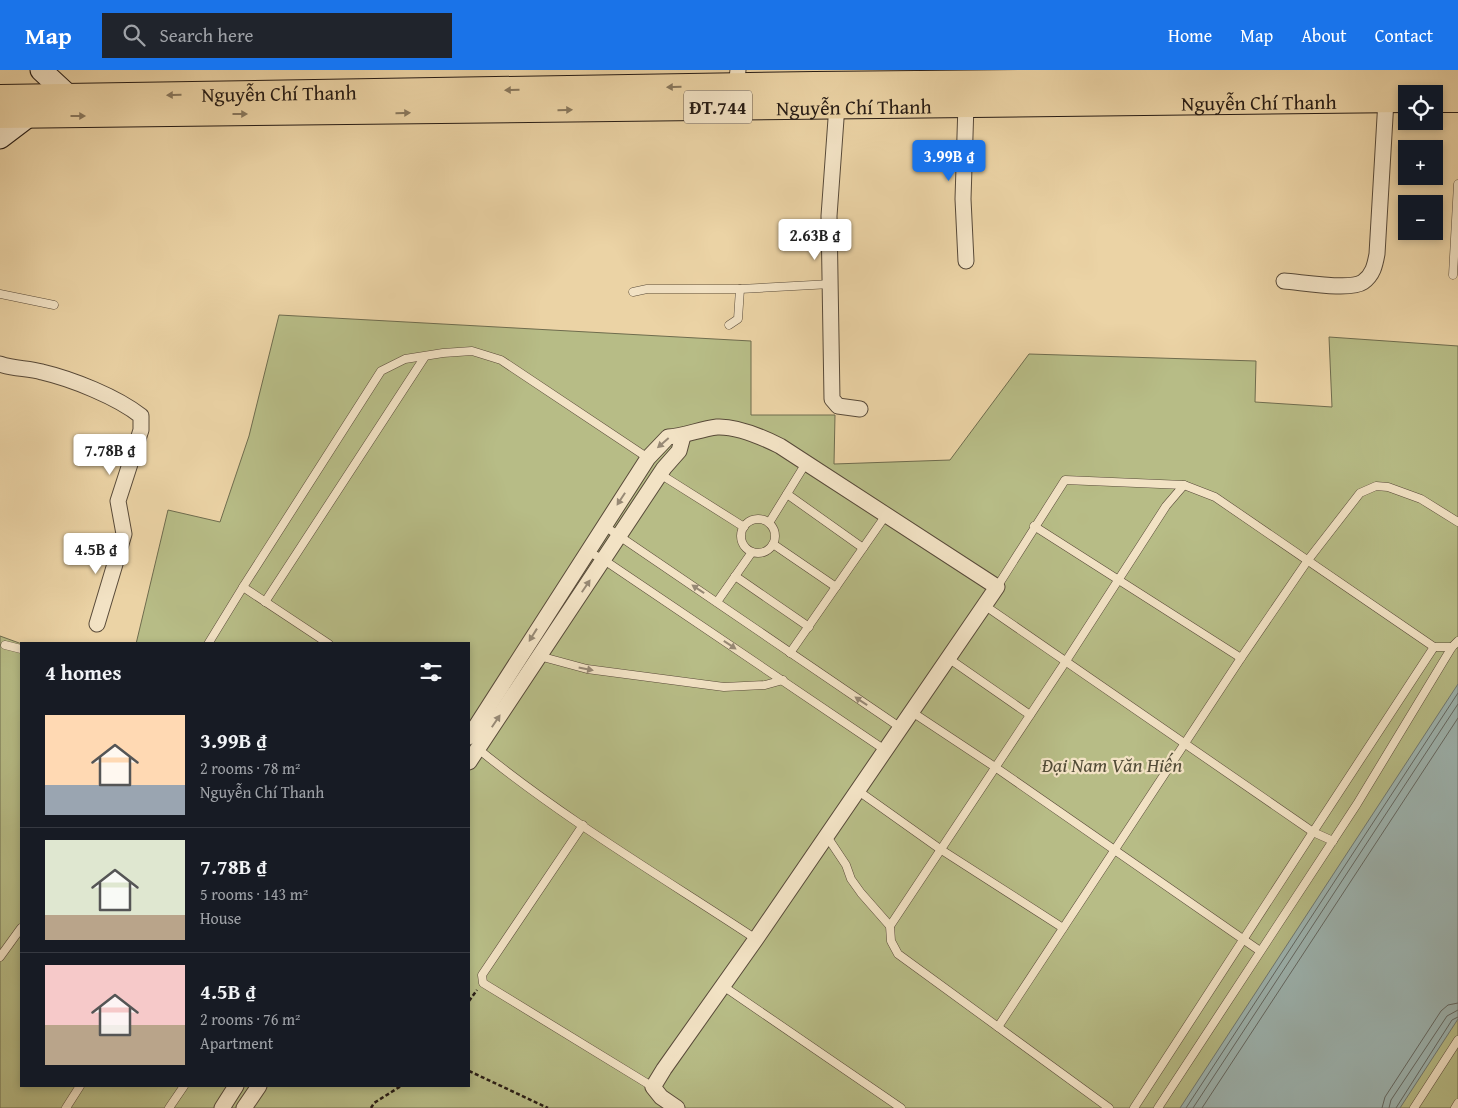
<!DOCTYPE html>
<html lang="en">
<head>
<meta charset="utf-8">
<style>
  :root { --surface:#171b24; --page:#20242c; --text:#f1f3f6; --muted:#9ea1a6; --line:#363941; --accent:#1a73e8 }
  body { margin:0; font-family:"Gentium Book Plus",serif; background:var(--page); color:var(--text); height:100vh; display:flex; flex-direction:column; font-size:19px; white-space:nowrap }
  * { box-sizing:border-box; margin:0 }
  p { font-size:16px; color:var(--muted) }
  .icon { flex:none; width:28px; height:28px; fill:none; stroke:currentColor; stroke-width:2; stroke-linecap:round; stroke-linejoin:round }
  .map { position:relative; flex:1; overflow:hidden }
  .details { position:absolute; left:20px; top:572px; width:450px; height:445px; display:flex; flex-direction:column; background:var(--surface); border-radius:0px; box-shadow:0 2px 8px #0003 }
  .details>* { flex:none }
  .fabs { position:absolute; left:1398px; top:15px; display:grid; gap:10px }
  .fabs a { display:grid; place-items:center; width:45px; height:45px; border-radius:0px; background:var(--surface); box-shadow:0 2px 8px #0003; font-size:25px }
  .price { position:absolute; translate:-50% -42px; padding:0 11px; border-radius:5px; background:#fff; color:#222; font-size:16px; line-height:32px; filter:drop-shadow(0 1px 2px #0008) }
  .price::after { content:''; position:absolute; left:50%; top:30px; width:15px; height:11px; margin-left:-8px; background:inherit; clip-path:polygon(0 0,100% 0,50% 100%) }
  .price.selected { background:var(--accent); color:#fff }
  ul { padding:0; list-style:none }
  li { display:flex; align-items:center; gap:15px; height:125px; padding:0 25px }
  li+li { border-top:1px solid var(--line) }
  li span { display:grid; place-items:center; flex:none; width:140px; height:100px; border-radius:0px; color:#555 }
  li>.icon { margin-inline-start:auto }
  span .icon { width:60px; height:60px; fill:#fffc; stroke-width:1 }
  li b { font-size:21px }
  h2 { display:flex; justify-content:space-between; align-items:center; height:60px; padding:0 25px; font-size:21px }
  header { display:flex; align-items:center; gap:30px; box-sizing:border-box; height:70px; padding:0 25px; background:var(--accent); color:#fff }
  header strong { font-size:24px }
  nav { display:flex; gap:28px; margin-inline-start:auto; font-size:18px }
  .search { width:350px; height:45px; background:var(--page); display:flex; align-items:center; gap:12px; box-sizing:border-box; padding:0 18px; border-radius:0px; color:var(--muted); font-size:19px }
  .map>svg:first-child { display:block }
  .green { fill:#b7bc86; stroke:#6f6c4e }
  .water { fill:#9db5b2; stroke:#6e7873 }
  .lines { fill:none; stroke-linecap:round; stroke-linejoin:round }
  .shore { stroke:#626864; stroke-width:1 }
  .lane-casing { stroke:#584a39; stroke-width:9 }
  .street-casing { stroke:#584a39; stroke-width:17 }
  .secondary-casing { stroke:#271c15; stroke-width:23 }
  .primary-casing { stroke:#271c15; stroke-width:26 }
  .path { stroke:#271c15; stroke-width:2.5; stroke-dasharray:4 2.5; stroke-linecap:butt }
  .lane { stroke:#f2e2c4; stroke-width:8 }
  .street { stroke:#f2e2c4; stroke-width:15 }
  .secondary { stroke:#f2e2c4; stroke-width:21 }
  .primary { stroke:#ebd3a5; stroke-width:24 }
  .oneway { fill:#89785d }
  .oneway2 { fill:#978975 }
  .labels { text-anchor:middle; dominant-baseline:central; stroke-width:4.5; stroke-linejoin:round; paint-order:stroke }
  .shield { fill:#f2e2c4; stroke:#64574a; stroke-width:1 }
  .shield-label { font-size:19px; font-weight:bold; fill:#271c15 }
  .street-label { font-size:20px; fill:#271c15; stroke:#f2e2c4 }
  .park-label { font-size:20px; font-style:italic; fill:#524c37; stroke:#f2e2c4 }
</style>
</head>
<body>
<header>
<strong>Map</strong>
<div class="search"><svg class="icon" aria-label="search" viewBox="0 0 24 24"><circle cx="10" cy="10" r="6"/><path d="M15 15l6 6"/></svg>Search here</div>
<nav><a>Home</a><a>Map</a><a>About</a><a>Contact</a></nav>
</header>
<div class="map">
<svg width="1458" height="1038" viewBox="0 0 1458 1038">
  <rect width="100%" height="100%" fill="#ebd3a5"/>
  <filter id="stains"><feTurbulence type="fractalNoise" baseFrequency=".004" numOctaves="4"/><feColorMatrix values="0 0 0 0 .2 0 0 0 0 .09 0 0 0 0 .02 0 0 0 .5 -.17"/></filter>
  <radialGradient id="worn" r=".72"><stop offset=".6" stop-color="#630" stop-opacity="0"/><stop offset="1" stop-color="#630" stop-opacity=".3"/></radialGradient>
  <path class="green" d="M279 245 751 271V345H835L834 394 950 390 1029 284 1256 291 1255 332 1332 337 1329 267 1458 276V1038H0V566L22 574 21 1016H469V574H136L168 440 220 452 249 366Z"/>
  <path class="water" d="M1458 614V949L1400 1038H1180Z"/>
  <g class="lines">
    <g class="shore">
      <path d="M1186 1038 1458 623"/>
      <path d="M1193 1038 1458 634"/>
      <path d="M1202 1038 1458 648"/>
      <path d="M1382 1038 1385 1027 1441 941 1448 935 1458 933"/>
      <path d="M1389 1038 1391 1030 1447 946 1458 940"/>
      <path d="M1396 1038 1452 950 1458 947"/>
    </g>
    <g class="lane-casing">
      <g id="lane">
        <path d="M1453 205 1458 114"/>
        <path d="M633 222 647 219H740L831 214"/>
        <path d="M0 224 54 235"/>
        <path d="M729 255 738 249 740 219"/>
        <path d="M660 404 744 457"/>
        <path d="M787 424 863 478"/>
        <circle cx="758" cy="466" r="17"/>
        <path d="M769 453 806 393"/>
        <path d="M603 455 901 658"/>
        <path d="M1034 456 1241 588"/>
        <path d="M773 474 836 517"/>
        <path d="M587 481 604 490 885 680"/>
        <path d="M735 506 809 557"/>
        <path d="M997 517 1065 410 1184 415 1215 427 1434 577H1452"/>
        <path d="M265 532 424 288"/>
        <path d="M717 532 752 482"/>
        <path d="M984 535 1313 762 1434 577"/>
        <path d="M208 574 243 517"/>
        <path d="M329 574 243 517 381 301 405 289 443 283 472 281 501 290 648 388"/>
        <path d="M5 575 21 579"/>
        <path d="M790 583 886 445"/>
        <path d="M539 586 587 599 724 617 765 615 783 610"/>
        <path d="M948 588 1030 645"/>
        <path d="M912 642 995 697 1260 881"/>
        <path d="M477 678C564 749 662 807 756 869"/>
        <path d="M857 720 940 779 1063 858"/>
        <path d="M583 755 482 905 483 913 653 1017"/>
        <path d="M826 765 846 795 851 809 861 823 890 856 891 871 898 884 1109 1038"/>
        <path d="M890 856 1066 591 1166 436 1184 415"/>
        <path d="M0 887 21 858"/>
        <path d="M723 916 901 1038"/>
        <path d="M998 957 1241 588 1308 490 1360 423 1376 416 1388 417 1421 429 1458 452"/>
        <path d="M66 1038 80 1016"/>
        <path d="M169 1038 184 1016"/>
        <path d="M1134 1038 1313 762 1333 771"/>
        <path d="M1158 1038 1357 734 1452 577 1458 571"/>
        <path d="M1414 1038 1458 970"/>
        <path d="M1455 1038 1458 1033"/>
      </g>
    </g>
    <g class="street-casing">
      <g id="street">
        <path d="M736 16 738 0"/>
        <path d="M837 35 829 146 832 329 838 336 860 339"/>
        <path d="M966 191 963 129 966 34"/>
        <path d="M1284 211C1301 212 1350 221 1363 212 1373 205 1375 195 1377 184L1386 30"/>
        <path d="M0 294C14 299 28 298 42 302 72 309 117 327 141 346V360L118 431 124 464 97 554"/>
        <path d="M469 667 648 388 668 367C685 366 700 359 717 357 737 356 762 367 780 376L997 517 756 869 664 999 653 1017 661 1027 677 1038"/>
        <path d="M469 692 664 398 679 381 683 366"/>
        <path d="M222 1038 236 1016"/>
        <path d="M244 1038 259 1016"/>
      </g>
    </g>
    <g class="secondary-casing">
      <g id="secondary">
        <path d="M41 0 70 27"/>
        <path d="M0 68 29 46"/>
      </g>
    </g>
    <g class="primary-casing">
      <g id="primary">
        <path id="s1" d="M0 27 815 14 1458 8"/>
        <path d="M1434 30H1458"/>
        <path id="s2" d="M0 46 1406 30"/>
      </g>
    </g>
    <g class="path">
      <path d="M469 931 477 920"/>
      <path d="M469 1001 548 1038"/>
      <path d="M371 1038 374 1033 401 1016"/>
    </g>
    <use href="#lane" class="lane"/>
    <use href="#street" class="street"/>
    <use href="#secondary" class="secondary"/>
    <use href="#primary" class="primary"/>
  </g>
  <defs><path id="oneway-solid" d="M-6-.8H1V-3.2L6.5 0L1 3.2V.8H-6Z" transform="scale(1.25)"/></defs>
  <g class="oneway">
    <use href="#oneway-solid" transform="translate(674 17) rotate(179)"/>
    <use href="#oneway-solid" transform="translate(512 20) rotate(179)"/>
    <use href="#oneway-solid" transform="translate(174 25) rotate(179)"/>
    <use href="#oneway-solid" transform="translate(565 40) rotate(-1)"/>
    <use href="#oneway-solid" transform="translate(403 43) rotate(-1)"/>
    <use href="#oneway-solid" transform="translate(240 44)"/>
    <use href="#oneway-solid" transform="translate(78 46)"/>
  </g>
  <g class="oneway2">
    <use href="#oneway-solid" transform="translate(663 373) rotate(139)"/>
    <use href="#oneway-solid" transform="translate(621 429) rotate(123)"/>
    <use href="#oneway-solid" transform="translate(586 516) rotate(-56)"/>
    <use href="#oneway-solid" transform="translate(698 519) rotate(-146)"/>
    <use href="#oneway-solid" transform="translate(533 565) rotate(122)"/>
    <use href="#oneway-solid" transform="translate(730 575) rotate(34)"/>
    <use href="#oneway-solid" transform="translate(586 599) rotate(11)"/>
    <use href="#oneway-solid" transform="translate(861 631) rotate(-146)"/>
    <use href="#oneway-solid" transform="translate(496 651) rotate(-56)"/>
  </g>
  <g class="labels">
    <rect class="shield" x="684" y="20.5" width="68" height="33" rx="4"/>
    <g class="shield-label">
      <text x="718" y="37">ĐT.744</text>
    </g>
    <g class="street-label">
      <text stroke="none"><textPath href="#s1" startOffset="279">Nguyễn Chí Thanh</textPath></text>
      <text stroke="none"><textPath href="#s2" startOffset="1259">Nguyễn Chí Thanh</textPath></text>
      <text stroke="none"><textPath href="#s2" startOffset="854">Nguyễn Chí Thanh</textPath></text>
    </g>
    <g class="park-label">
      <text x="1112" y="694">Đại Nam Văn Hiến</text>
    </g>
  </g>
  <rect width="100%" height="100%" filter="url(#stains)"/>
  <rect width="100%" height="100%" fill="url(#worn)"/>
</svg>
<div class="fabs">
<a><svg class="icon" aria-label="locate" viewBox="0 0 24 24"><circle cx="12" cy="12" r="6"/><path d="M12 2v4M12 18v4M2 12h4M18 12h4"/></svg></a>
<a>+</a>
<a>−</a>
</div>
<b class="price selected" style="left:949px;top:112px">3.99B ₫</b>
<b class="price" style="left:815px;top:191px">2.63B ₫</b>
<b class="price" style="left:110px;top:406px">7.78B ₫</b>
<b class="price" style="left:96px;top:505px">4.5B ₫</b>
<section class="details">
<h2>4 homes<svg class="icon" aria-label="filters" viewBox="0 0 24 24"><path d="M4 7h16M4 17h16"/><circle cx="9" cy="7" r="2"/><circle cx="15" cy="17" r="2"/></svg></h2>
<ul>
<li><span style="background:linear-gradient(#ffd9b3 70%,#9aa5b1 0)"><svg class="icon" aria-label="home" viewBox="0 0 24 24"><path d="M3 11l9-7 9 7M6 9v11h12V9"/></svg></span><div><b>3.99B ₫</b><p>2 rooms · 78 m²</p><p>Nguyễn Chí Thanh</p></div></li>
<li><span style="background:linear-gradient(#dfe7d0 75%,#b9a48a 0)"><svg class="icon" aria-label="home" viewBox="0 0 24 24"><path d="M3 11l9-7 9 7M6 9v11h12V9"/></svg></span><div><b>7.78B ₫</b><p>5 rooms · 143 m²</p><p>House</p></div></li>
<li><span style="background:linear-gradient(#f6c9c9 60%,#b9a48a 0)"><svg class="icon" aria-label="home" viewBox="0 0 24 24"><path d="M3 11l9-7 9 7M6 9v11h12V9"/></svg></span><div><b>4.5B ₫</b><p>2 rooms · 76 m²</p><p>Apartment</p></div></li>
</ul>
</section>
</div>
</body>
</html>
